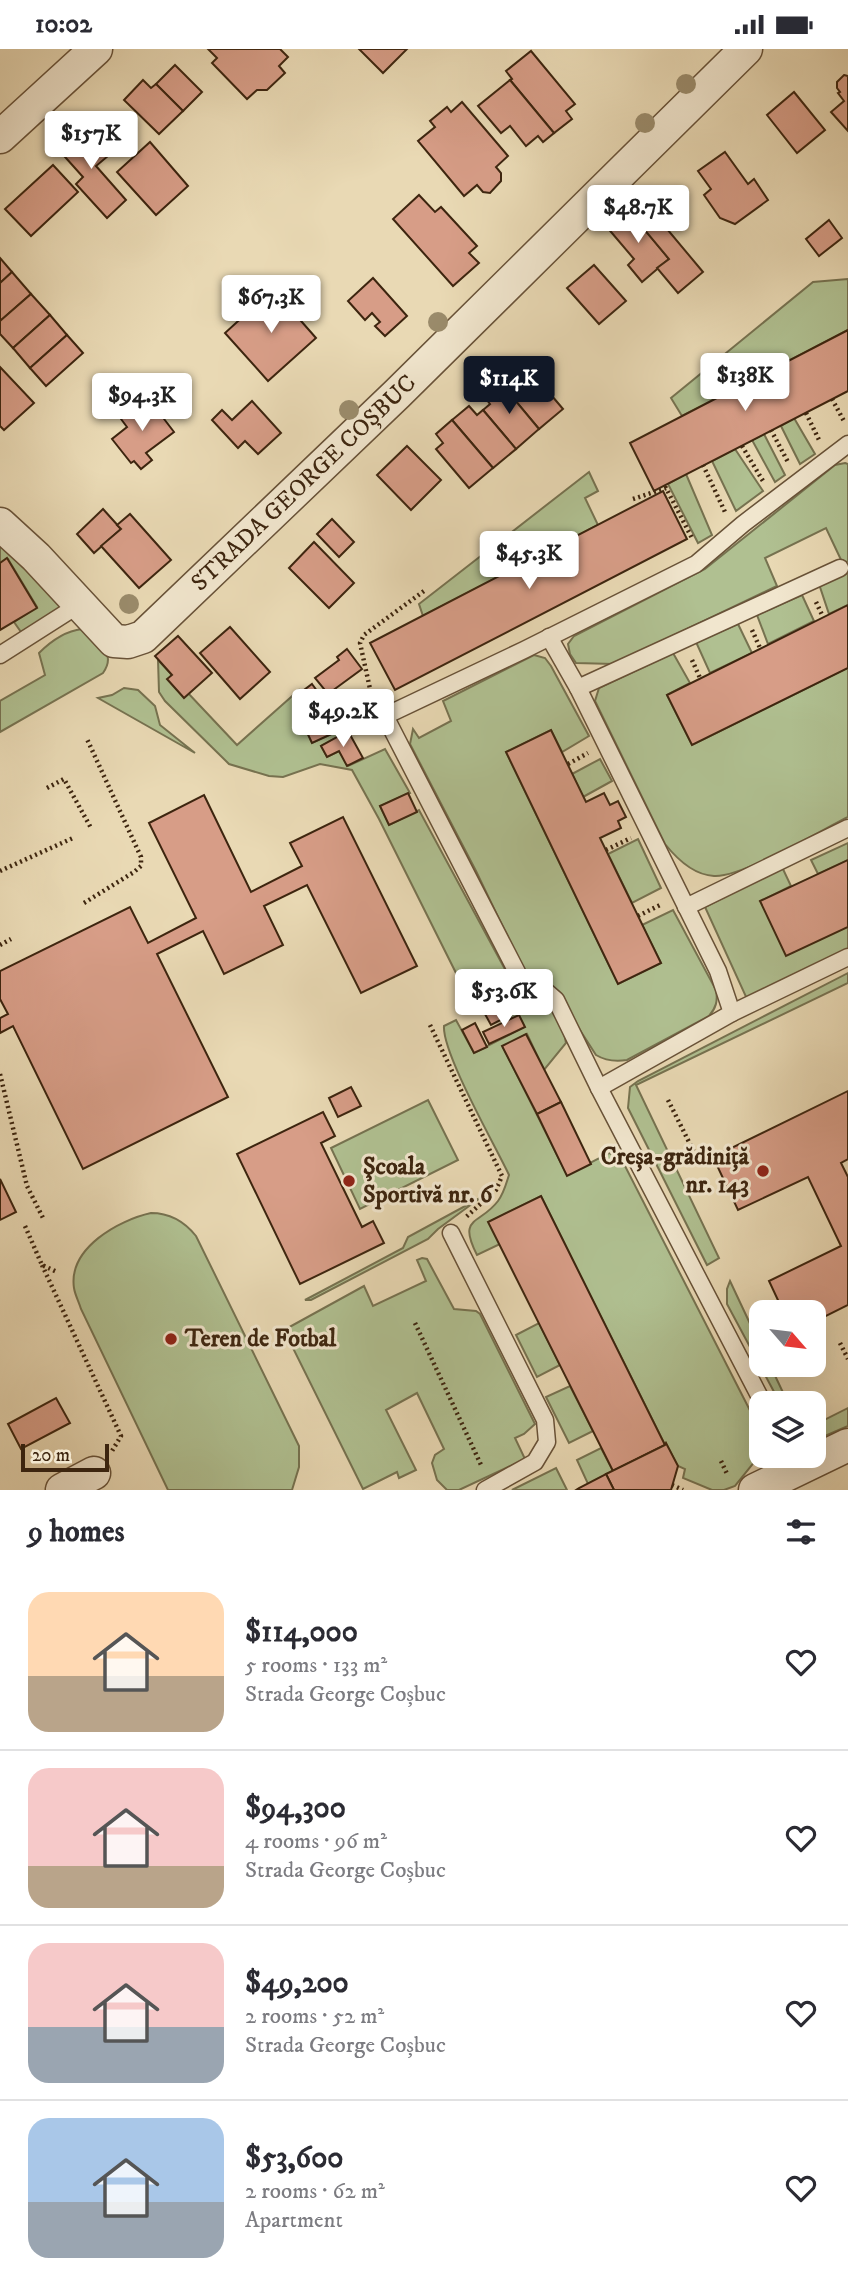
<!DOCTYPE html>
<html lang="en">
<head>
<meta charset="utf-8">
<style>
  :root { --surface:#fff; --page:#f7f7f7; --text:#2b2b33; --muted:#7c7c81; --line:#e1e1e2; --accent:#111827 }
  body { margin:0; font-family:"IM FELL DW Pica",serif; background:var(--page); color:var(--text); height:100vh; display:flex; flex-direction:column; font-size:26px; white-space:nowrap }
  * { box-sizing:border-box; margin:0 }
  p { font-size:23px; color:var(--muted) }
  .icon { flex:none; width:38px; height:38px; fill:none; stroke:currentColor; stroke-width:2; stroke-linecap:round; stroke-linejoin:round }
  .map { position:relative; height:1441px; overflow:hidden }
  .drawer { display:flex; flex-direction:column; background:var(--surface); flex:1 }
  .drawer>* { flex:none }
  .needle { width:46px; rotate:118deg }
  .fabs { position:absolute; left:749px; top:1251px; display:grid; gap:14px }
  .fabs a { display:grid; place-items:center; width:77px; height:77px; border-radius:14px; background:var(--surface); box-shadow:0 7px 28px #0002; font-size:35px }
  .scale { position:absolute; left:21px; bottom:18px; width:88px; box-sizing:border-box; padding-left:7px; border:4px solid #3d250f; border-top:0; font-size:19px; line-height:24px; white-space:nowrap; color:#3d250f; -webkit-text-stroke:5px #f1e6ce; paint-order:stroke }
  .price { position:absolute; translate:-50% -60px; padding:0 16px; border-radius:7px; background:#fff; color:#222; font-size:23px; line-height:46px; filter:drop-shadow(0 2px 4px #0008) }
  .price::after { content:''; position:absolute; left:50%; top:42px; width:21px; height:16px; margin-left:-10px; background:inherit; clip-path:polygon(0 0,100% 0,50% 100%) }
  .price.active { background:var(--accent); color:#fff }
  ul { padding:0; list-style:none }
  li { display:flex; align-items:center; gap:21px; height:175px; padding:0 28px }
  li+li { border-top:2px solid var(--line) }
  li span { display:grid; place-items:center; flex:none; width:196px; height:140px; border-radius:21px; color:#555 }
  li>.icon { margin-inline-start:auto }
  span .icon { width:84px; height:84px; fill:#fffc; stroke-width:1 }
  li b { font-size:30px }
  h2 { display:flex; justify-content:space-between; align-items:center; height:84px; padding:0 28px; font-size:30px }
  .status { display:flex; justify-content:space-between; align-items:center; height:49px; padding:0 35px; background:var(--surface); direction:ltr }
  .status svg { height:19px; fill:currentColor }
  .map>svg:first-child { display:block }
  .green { fill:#b0c091; stroke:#767250; stroke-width:2 }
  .building { fill:#d79d87; stroke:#3d250f; stroke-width:2 }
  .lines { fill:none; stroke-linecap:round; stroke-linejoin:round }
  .lane-casing { stroke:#685238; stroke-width:19 }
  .street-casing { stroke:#685238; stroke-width:35 }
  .path { stroke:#3d250f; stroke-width:4.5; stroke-dasharray:2 3.5; stroke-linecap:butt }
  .lane { stroke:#f1e6ce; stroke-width:16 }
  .street { stroke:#f1e6ce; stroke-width:32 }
  .tree { fill:#9a8b6b }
  .poi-dot { fill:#8f2418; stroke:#f1e6ce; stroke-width:2.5 }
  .labels { text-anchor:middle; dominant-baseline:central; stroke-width:6; stroke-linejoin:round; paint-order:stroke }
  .street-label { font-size:24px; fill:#3d250f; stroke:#f1e6ce }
  .poi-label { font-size:24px; font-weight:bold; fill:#3d250f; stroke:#f1e6ce; text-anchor:start }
</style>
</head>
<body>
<div class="status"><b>10:02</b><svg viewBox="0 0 49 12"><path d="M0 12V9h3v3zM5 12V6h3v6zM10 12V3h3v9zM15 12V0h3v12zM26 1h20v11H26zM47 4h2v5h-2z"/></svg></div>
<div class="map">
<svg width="848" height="1441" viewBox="0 0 848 1441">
  <rect width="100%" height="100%" fill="#e9d9b4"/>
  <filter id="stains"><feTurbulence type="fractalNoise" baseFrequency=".00286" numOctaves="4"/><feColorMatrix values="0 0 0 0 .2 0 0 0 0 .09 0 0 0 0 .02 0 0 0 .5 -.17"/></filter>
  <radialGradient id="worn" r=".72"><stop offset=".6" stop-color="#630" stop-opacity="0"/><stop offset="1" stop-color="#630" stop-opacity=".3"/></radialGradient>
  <g class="green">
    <path d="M848 230V281L682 367 671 349 813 233Z"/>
    <path d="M794 369 815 405 800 415 781 377Z"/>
    <path d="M764 385 785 426 775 433 752 391Z"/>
    <path d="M735 400 763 442 736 462 712 412Z"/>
    <path d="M845 414 848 415V512L843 515 826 479 765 509 777 537 614 615 576 614 570 605 568 595 574 587 705 520 835 416Z"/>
    <path d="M589 423 598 442 585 449 598 476 423 567 419 555Z"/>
    <path d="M686 425 712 486 698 494 668 435Z"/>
    <path d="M0 483 61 557V560L21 583 14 573 37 558 8 510 0 514Z"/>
    <path d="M848 522V556L829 565 819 535Z"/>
    <path d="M802 546 814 572 768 595 757 566Z"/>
    <path d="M738 575 752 604 710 624 696 593Z"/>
    <path d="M82 580C96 592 118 603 103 624L0 683V652L45 626 39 604C51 592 65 582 82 580Z"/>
    <path d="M673 604 690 634 667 646 692 696 848 619V768C820 782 741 829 714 827 694 826 677 810 665 795L595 652 599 639Z"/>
    <path d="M534 606 545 609 551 617 589 687 562 703 551 681 506 703 618 935 661 914 642 876 673 861 716 941C718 952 716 959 709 967L627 1011C615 1013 606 1012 596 1006L547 930 523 920 476 822 410 695 413 680 419 689 451 672 443 652Z"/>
    <path d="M158 611 172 626 168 630 188 644 237 696 299 641 316 666 328 657 333 665 305 679 312 694 338 682 339 687 321 697 327 708 339 702 348 717 385 700 410 744 380 757 389 776 419 761 507 924 506 928C493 939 477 946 462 936L379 770 352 721 320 715 283 728 269 727 229 715 165 652 159 643Z"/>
    <path d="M124 639 138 641 155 657 160 676 195 704 98 649 112 646Z"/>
    <path d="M600 710 612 732 583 748 572 725Z"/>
    <path d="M638 790 661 839 632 854 608 805Z"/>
    <path d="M848 794V811L818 825 811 811Z"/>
    <path d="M782 818 791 837 761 852 848 878V901L747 950 705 858Z"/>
    <path d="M848 924V934L636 1036 719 1209 707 1216 628 1059 630 1038 638 1032Z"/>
    <path d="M521 940C526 942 533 943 537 946 550 954 564 978 566 994L544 1021 527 985 503 998 567 1126 609 1104 617 1107 624 1115 760 1381V1406L735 1437 724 1441H712L683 1429 685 1420 678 1417 666 1395 665 1396 541 1147 489 1173 500 1195 477 1206C457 1167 480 1176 498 1152 504 1144 506 1135 509 1126 495 1096 442 1004 444 977L456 971 474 1004 524 978 512 969 499 948Z"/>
    <path d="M428 1051 458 1111 360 1160 331 1099Z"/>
    <path d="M480 1149 438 1180 428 1190 311 1251H305L403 1199 408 1188Z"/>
    <path d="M151 1164C170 1164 184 1172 196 1187L299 1397V1418L292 1441H168L81 1260C79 1253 75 1246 74 1239 68 1199 119 1171 151 1164Z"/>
    <path d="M422 1209 427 1210 454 1260 476 1262 480 1265 535 1375 524 1385 515 1389 525 1410 459 1441H447L437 1431 432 1414 435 1406 444 1400 417 1344 386 1361 416 1421 399 1429 397 1423 363 1440 284 1281 364 1237 373 1257 426 1232 417 1211Z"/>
    <path d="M730 1232 761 1298V1316H770L788 1354H780L727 1255V1240Z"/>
    <path d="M539 1274 560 1316 537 1328 516 1286Z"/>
    <path d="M570 1337 593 1382 569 1394 546 1348Z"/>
    <path d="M848 1359V1377L818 1390 814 1389V1376Z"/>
    <path d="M601 1399 613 1422 588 1435 577 1411Z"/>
    <path d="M556 1419 567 1441H512Z"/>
  </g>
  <g class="building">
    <path d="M208 0H280L288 8 279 17 285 24 267 41H257L247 50 212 14 217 9Z"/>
    <path d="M359 0H407L383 24Z"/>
    <path d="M531 2 575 55 566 62 572 70 554 84 510 31 512 30 506 22Z"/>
    <path d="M175 16 202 43 183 62 156 35Z"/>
    <path d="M844 26 848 27V82L831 63 844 52 838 44 840 43 837 39V33Z"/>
    <path d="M143 31 151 39 156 35 183 62 159 85 124 51Z"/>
    <path d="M510 31 554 84 543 93 538 87 526 97 510 77 501 84 478 57Z"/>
    <path d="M794 43 825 81 797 104 767 66Z"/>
    <path d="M462 53 508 107 496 118 501 124V132L490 144 483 143 477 136 464 147 418 92 435 78 430 72 447 58 451 63Z"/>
    <path d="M82 77 108 107 96 117 126 151 107 169 76 135 83 128 57 99Z"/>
    <path d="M150 93 188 137 156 166 117 123Z"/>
    <path d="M725 103 748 135 754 130 768 151 735 175 720 169 704 146 711 140 698 122Z"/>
    <path d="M53 116 78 143 31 187 5 160Z"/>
    <path d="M419 146 435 163 441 158 477 197 469 204 479 214 453 237 393 170Z"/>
    <path d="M627 159 669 210 642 233 628 216 634 210 606 177Z"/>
    <path d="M652 162 703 223 678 244 657 219 669 210 638 173Z"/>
    <path d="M829 171 842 189 819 207 806 190Z"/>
    <path d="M0 209 12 223 0 234Z"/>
    <path d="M594 216 626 252 599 275 567 239Z"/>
    <path d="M12 223 31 245 0 272V234Z"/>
    <path d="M373 229 407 267 385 287 375 277 380 273 372 264 365 271 348 252Z"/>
    <path d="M273 240 316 289 268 332 225 284Z"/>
    <path d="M31 245 50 266 13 299 0 285V272Z"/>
    <path d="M50 266 67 286 30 319 13 299Z"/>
    <path d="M848 281V342L654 442 630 394Z"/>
    <path d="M67 286 83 304 46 337 30 319Z"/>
    <path d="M516 317 523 327 530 321 563 360 539 380 499 332Z"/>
    <path d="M0 318 34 354 4 381 0 377Z"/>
    <path d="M499 332 539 380 516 400 483 361 490 355 482 345Z"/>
    <path d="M148 349 174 383 146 404 152 411 141 420 134 412 131 414 112 390 127 378 121 370Z"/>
    <path d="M252 352 281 384 258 405 245 392 238 399 212 371 222 361 232 371Z"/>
    <path d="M469 357 477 366 483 361 516 400 493 419 452 371Z"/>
    <path d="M452 371 493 419 469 439 436 400 443 394 436 385Z"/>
    <path d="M407 397 441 431 411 461 377 426Z"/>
    <path d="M663 442 687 490 395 641 370 594Z"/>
    <path d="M103 460 121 480 94 504 77 485Z"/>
    <path d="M130 465 171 511 139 539 101 497 121 480 117 476Z"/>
    <path d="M332 470 354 493 339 508 317 485Z"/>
    <path d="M314 493 354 534 329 559 289 519Z"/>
    <path d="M7 509 37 559 0 581V514Z"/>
    <path d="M848 556V619L692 696 667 646Z"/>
    <path d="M230 578 270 623 240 650 200 604Z"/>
    <path d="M178 587 212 624 184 649 167 630 172 626 155 607Z"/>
    <path d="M347 600 362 620 328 645 315 629 339 611 337 608Z"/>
    <path d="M312 635 328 657 316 666 300 644Z"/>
    <path d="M330 667 338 682 312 694 305 679Z"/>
    <path d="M551 681 586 753 604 744 610 756 618 752 626 768 618 772 621 779 600 789 661 914 618 935 506 703Z"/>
    <path d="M348 682 363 709 347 717 339 702 327 708 321 697Z"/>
    <path d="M408 744 417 763 389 776 380 757Z"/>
    <path d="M204 746 251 843 302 817 290 794 343 768 417 917 361 944 307 836 264 857 283 896 224 925 203 882 157 905 228 1048 83 1120 13 977 0 984V969L8 965 0 950V922L130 858 148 894 196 869 149 774Z"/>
    <path d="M848 811V878L786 907 760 852Z"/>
    <path d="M503 954 510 966 491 976 485 965Z"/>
    <path d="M519 966 525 978 489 995 483 983Z"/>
    <path d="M475 974 487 998 474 1004 462 981Z"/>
    <path d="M526 985 561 1053 537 1065 502 997Z"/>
    <path d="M351 1038 361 1057 338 1068 329 1049Z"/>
    <path d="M848 1042V1110L841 1114 848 1128V1256L814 1273V1264H784L769 1232 841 1197 808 1128 738 1161 713 1108Z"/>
    <path d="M561 1053 591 1115 567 1127 537 1065Z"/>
    <path d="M323 1063 335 1087 321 1094 362 1178 373 1172 384 1194 300 1235 237 1105Z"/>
    <path d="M0 1130 16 1163 0 1171Z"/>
    <path d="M541 1147 665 1396 613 1422 488 1173Z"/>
    <path d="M56 1349 70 1374 21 1400 8 1375Z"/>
    <path d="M666 1394 678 1417 671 1441H614L606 1425 665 1396Z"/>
    <path d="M606 1425 614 1441H576L579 1439Z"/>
  </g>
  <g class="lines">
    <g class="lane-casing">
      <g id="lane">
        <path d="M549 588 578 639"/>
        <path d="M0 606 80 555"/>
        <path d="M686 858 848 779"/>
        <path d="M732 964 848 908"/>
        <path d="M599 1039 732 964 718 922 578 639 840 519"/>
        <path d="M451 1184 545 1371 547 1393 535 1413 485 1441"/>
        <path d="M763 1354 599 1039 556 951 541 938 520 929 385 667 524 601 696 515 743 475 848 395"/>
      </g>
    </g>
    <g class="street-casing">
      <g id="street">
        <path d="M0 88 96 0"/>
        <path id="s1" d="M0 475 36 508 114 592 128 593 143 588 397 345 746 0"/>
        <path d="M62 1441 94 1424"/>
        <path d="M755 1441 848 1396"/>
      </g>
    </g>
    <g class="path">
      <path d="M832 350 845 374"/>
      <path d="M806 364 819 391"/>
      <path d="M771 381 789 415"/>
      <path d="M742 397 763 432"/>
      <path d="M703 416 725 463"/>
      <path d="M633 450 666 439 693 491"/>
      <path d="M816 553 823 568"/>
      <path d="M752 581 760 599"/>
      <path d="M692 611 700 629"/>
      <path d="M372 649 360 594 364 586 424 542"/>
      <path d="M568 715 588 704"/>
      <path d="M47 739 64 730 91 779"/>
      <path d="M606 801 631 789"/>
      <path d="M0 822 73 789"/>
      <path d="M84 854 134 823 141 817V808L87 690"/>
      <path d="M638 867 662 855"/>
      <path d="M0 896 11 890"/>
      <path d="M430 976 502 1127 496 1141 466 1168"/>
      <path d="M0 1025 27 1137 43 1169"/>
      <path d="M668 1051 695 1105"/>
      <path d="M25 1177 42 1216 57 1223"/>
      <path d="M42 1216 121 1387 112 1402"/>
      <path d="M415 1274 482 1418"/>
      <path d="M840 1294 848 1310"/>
      <path d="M721 1412 728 1427"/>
      <path d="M672 1436 683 1441"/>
    </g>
    <use href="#lane" class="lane"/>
    <use href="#street" class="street"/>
  </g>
  <g class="tree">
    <circle cx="686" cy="35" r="10"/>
    <circle cx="645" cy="74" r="10"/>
    <circle cx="438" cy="273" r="10"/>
    <circle cx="349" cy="361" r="10"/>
    <circle cx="129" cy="555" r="10"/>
  </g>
  <g class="poi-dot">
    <circle cx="763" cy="1122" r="7"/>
    <circle cx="349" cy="1132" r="7"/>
    <circle cx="171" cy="1290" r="7"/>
  </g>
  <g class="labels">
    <g class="street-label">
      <text stroke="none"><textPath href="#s1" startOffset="416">STRADA GEORGE COȘBUC</textPath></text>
    </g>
    <g class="poi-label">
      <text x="749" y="1108" text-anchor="end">Creșa-grădiniță<tspan x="749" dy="28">nr. 143</tspan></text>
      <text x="363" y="1118">Şcoala<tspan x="363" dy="28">Sportivă nr. 6</tspan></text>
      <text x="185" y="1290">Teren de Fotbal</text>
    </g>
  </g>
  <rect width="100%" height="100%" filter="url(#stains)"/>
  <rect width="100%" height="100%" fill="url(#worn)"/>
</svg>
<div class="fabs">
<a><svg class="needle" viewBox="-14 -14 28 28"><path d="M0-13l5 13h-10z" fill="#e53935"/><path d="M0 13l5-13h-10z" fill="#7c7c81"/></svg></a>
<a><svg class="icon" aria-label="layers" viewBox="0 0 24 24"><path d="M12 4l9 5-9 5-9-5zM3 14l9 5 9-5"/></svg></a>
</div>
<div class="scale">20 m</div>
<b class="price" style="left:91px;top:122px">$157K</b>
<b class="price" style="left:638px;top:196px">$48.7K</b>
<b class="price" style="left:271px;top:286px">$67.3K</b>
<b class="price" style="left:745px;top:364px">$138K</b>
<b class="price active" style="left:509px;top:367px">$114K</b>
<b class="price" style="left:142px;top:384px">$94.3K</b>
<b class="price" style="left:529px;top:542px">$45.3K</b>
<b class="price" style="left:343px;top:700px">$49.2K</b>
<b class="price" style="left:504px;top:980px">$53.6K</b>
</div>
<section class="drawer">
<h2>9 homes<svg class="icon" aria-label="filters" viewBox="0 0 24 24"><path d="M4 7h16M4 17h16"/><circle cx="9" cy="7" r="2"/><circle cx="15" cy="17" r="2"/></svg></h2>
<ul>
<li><span style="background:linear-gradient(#ffd9b3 60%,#b9a48a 0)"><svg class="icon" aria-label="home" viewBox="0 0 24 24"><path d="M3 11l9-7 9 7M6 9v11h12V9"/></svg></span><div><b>$114,000</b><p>5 rooms · 133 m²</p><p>Strada George Coșbuc</p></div><svg class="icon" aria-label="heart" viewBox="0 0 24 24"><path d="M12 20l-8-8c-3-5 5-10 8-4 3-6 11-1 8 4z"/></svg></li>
<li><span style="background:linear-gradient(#f6c9c9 70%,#b9a48a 0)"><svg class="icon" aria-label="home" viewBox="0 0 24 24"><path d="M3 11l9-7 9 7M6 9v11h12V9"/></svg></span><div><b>$94,300</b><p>4 rooms · 96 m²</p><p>Strada George Coșbuc</p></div><svg class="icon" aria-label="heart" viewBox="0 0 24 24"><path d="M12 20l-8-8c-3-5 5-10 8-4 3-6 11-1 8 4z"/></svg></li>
<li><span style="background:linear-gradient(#f6c9c9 60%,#9aa5b1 0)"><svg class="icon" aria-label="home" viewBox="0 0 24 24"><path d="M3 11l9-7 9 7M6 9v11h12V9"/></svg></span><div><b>$49,200</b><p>2 rooms · 52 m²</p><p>Strada George Coșbuc</p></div><svg class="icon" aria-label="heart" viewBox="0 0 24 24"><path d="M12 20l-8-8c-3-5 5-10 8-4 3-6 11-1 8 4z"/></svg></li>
<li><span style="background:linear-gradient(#a9c7e8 60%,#9aa5b1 0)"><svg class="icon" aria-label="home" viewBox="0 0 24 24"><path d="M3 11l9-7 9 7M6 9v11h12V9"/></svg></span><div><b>$53,600</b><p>2 rooms · 62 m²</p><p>Apartment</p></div><svg class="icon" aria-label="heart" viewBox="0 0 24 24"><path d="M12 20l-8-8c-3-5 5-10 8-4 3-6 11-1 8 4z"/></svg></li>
</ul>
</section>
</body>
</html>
